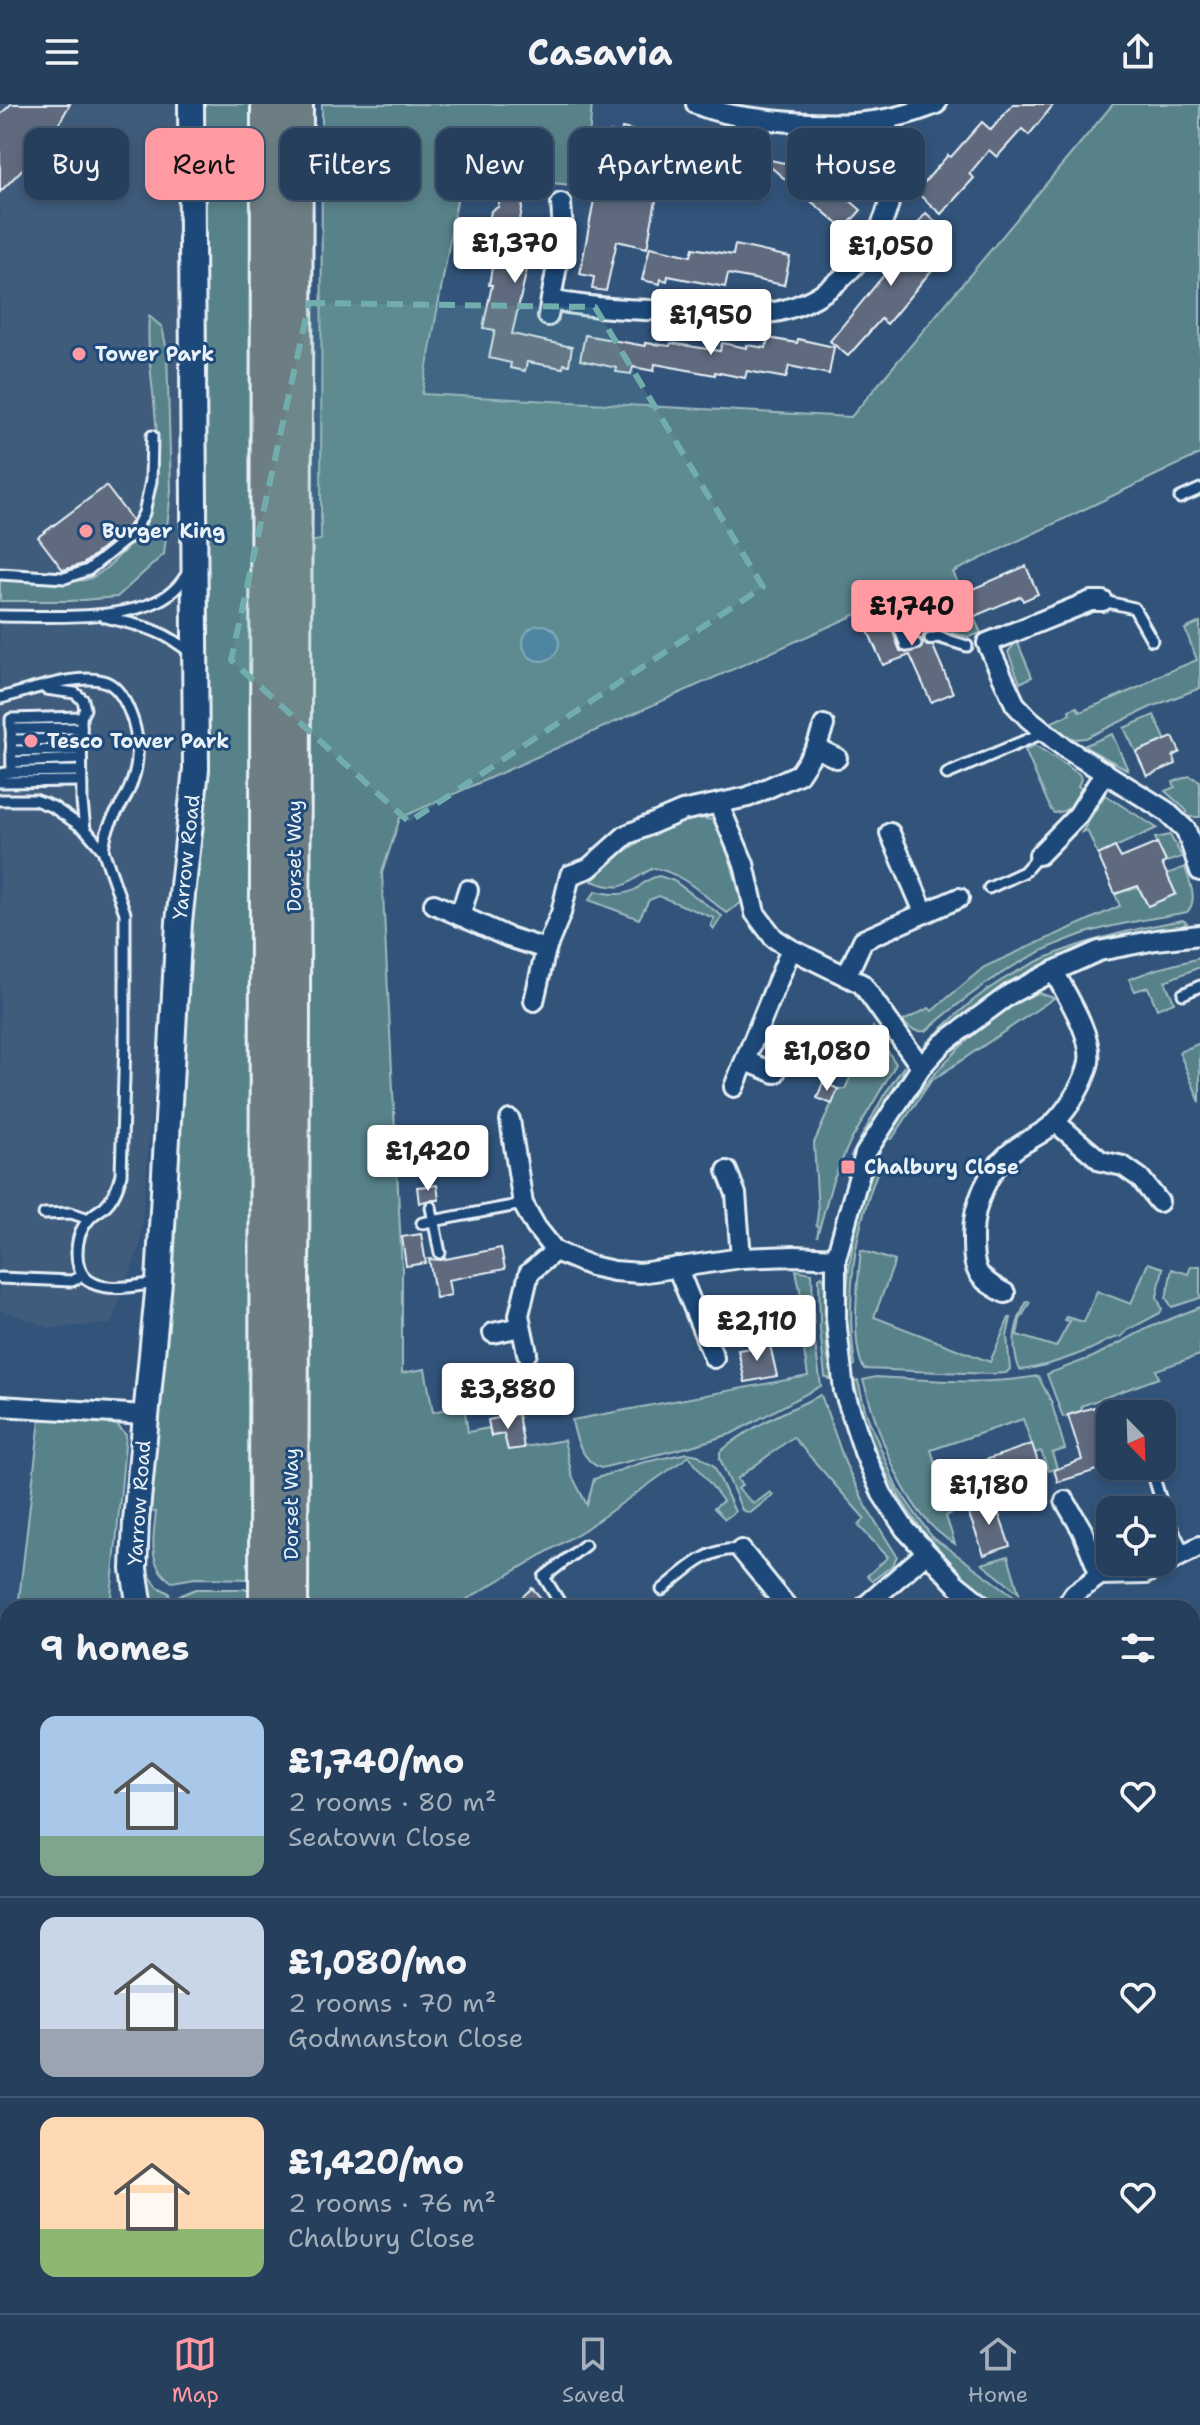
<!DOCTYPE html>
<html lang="en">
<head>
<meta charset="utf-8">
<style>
  :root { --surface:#263f5c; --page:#2e4662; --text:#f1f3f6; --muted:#a4afbb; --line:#425872; --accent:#ff9aa2 }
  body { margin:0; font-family:"Shantell Sans",sans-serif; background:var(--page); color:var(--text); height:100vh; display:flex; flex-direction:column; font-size:30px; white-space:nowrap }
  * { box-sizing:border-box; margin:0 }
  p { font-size:26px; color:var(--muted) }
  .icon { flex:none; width:44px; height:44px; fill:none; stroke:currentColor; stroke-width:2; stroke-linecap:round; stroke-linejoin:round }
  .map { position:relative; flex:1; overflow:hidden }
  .details { position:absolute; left:0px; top:1496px; width:1200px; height:714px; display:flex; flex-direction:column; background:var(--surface); border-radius:24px 24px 0 0; box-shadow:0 4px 12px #0003,0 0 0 2px var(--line) }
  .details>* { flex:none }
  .top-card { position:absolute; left:24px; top:24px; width:1152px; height:72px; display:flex; gap:16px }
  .needle { width:52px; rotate:157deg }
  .fabs { position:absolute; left:1096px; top:1296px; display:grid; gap:16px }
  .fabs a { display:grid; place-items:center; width:80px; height:80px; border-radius:16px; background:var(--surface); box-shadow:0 4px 12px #0003,0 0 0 2px var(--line); font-size:40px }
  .price { position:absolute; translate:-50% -68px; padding:0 18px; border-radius:8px; background:#fff; color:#222; font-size:26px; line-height:52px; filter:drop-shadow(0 2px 4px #0008) }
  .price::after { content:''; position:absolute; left:50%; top:48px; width:24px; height:18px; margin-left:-12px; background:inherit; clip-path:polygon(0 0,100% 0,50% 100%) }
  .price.active { background:var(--accent); color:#111 }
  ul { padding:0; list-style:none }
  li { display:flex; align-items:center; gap:24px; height:200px; padding:0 40px }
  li+li { border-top:2px solid var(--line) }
  li span { display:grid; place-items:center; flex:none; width:224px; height:160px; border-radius:16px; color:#555 }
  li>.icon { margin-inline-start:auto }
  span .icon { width:96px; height:96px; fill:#fffc; stroke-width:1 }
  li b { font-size:34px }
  h2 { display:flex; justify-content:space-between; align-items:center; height:96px; padding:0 40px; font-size:34px }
  .chip { padding:0 28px; border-radius:16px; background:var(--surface); box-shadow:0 4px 12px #0003,0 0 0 2px var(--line); font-size:28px; line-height:72px }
  .chip.active { background:var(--accent); color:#111 }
  header { display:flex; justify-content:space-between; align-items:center; height:104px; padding:0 40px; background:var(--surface); font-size:36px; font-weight:700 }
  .tab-bar { display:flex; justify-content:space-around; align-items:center; height:112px; border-top:2px solid var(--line); background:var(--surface); font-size:22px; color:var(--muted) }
  .tab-bar a { display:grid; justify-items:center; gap:4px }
  .tab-bar .active { color:var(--accent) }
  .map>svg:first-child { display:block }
  .built { fill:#3f5b7c }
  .green { fill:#588289; stroke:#a0bac0; stroke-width:2 }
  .water { fill:#447ba0; stroke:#86aac3; stroke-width:2 }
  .building { fill:#5e6b7e; stroke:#e8f1f8; stroke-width:2; fill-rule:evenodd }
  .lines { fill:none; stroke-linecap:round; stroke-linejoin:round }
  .lane-casing { stroke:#e8f1f8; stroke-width:15 }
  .street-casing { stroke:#e8f1f8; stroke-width:24 }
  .secondary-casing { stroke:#e8f1f8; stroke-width:30 }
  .highway-casing { stroke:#e8f1f8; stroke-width:38 }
  .lane { stroke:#1f4a7a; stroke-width:9 }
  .street { stroke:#1f4a7a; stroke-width:18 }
  .secondary { stroke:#1f4a7a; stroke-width:24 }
  .highway { stroke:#6c7e84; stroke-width:32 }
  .marked { fill:#71adac; fill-opacity:0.2; stroke:#71adac; stroke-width:6; stroke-dasharray:16 10; stroke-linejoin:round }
  .poi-dot { fill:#ff9aa2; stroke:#1f4a7a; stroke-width:3 }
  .labels { text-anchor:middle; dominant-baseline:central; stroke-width:6; stroke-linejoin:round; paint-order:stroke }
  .poi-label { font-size:20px; font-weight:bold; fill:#e8f1f8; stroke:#1f4a7a; text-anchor:start }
  .street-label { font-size:20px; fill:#e8f1f8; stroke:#1f4a7a }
</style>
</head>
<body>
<header><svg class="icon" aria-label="menu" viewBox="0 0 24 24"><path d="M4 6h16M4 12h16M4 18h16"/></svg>Casavia<svg class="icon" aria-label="share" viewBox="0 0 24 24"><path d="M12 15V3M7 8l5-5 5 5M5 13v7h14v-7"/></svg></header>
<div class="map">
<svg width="1200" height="2209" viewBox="0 0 1200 2209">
  <rect width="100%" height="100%" fill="#32547b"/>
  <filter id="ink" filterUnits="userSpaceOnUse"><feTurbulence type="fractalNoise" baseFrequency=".0125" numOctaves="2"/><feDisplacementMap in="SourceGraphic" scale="16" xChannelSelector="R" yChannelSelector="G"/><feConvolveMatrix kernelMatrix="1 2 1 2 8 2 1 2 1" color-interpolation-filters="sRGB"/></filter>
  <g filter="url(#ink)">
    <g class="built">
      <path d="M0 0H181L178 238 184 664 167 816 140 1142 111 1220 50 1224 0 1206Z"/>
      <path d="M0 1658 8 1660V2202H64L62 2209H0Z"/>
    </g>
    <g class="green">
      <path d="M200 0H255L251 1475 195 1474 172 1478C147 1462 153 1434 156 1408L146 1407 182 862 206 661 208 624 209 509Z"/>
      <path d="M322 0H592L586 68 581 82 542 78 543 67 465 53 422 290 851 313 1113 0H1200V350L953 468 981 529 969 533 952 529 930 479 925 481 939 515 930 519 922 517 931 513 925 497 902 506 895 493 400 714 382 769 402 1165V1269L425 1265 433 1308 464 1301 468 1328 489 1324 491 1332 504 1330 508 1346 564 1336 572 1372 587 1401 594 1375 641 1359 687 1349 698 1351 714 1362 735 1408 725 1415 714 1404 723 1397 689 1352 584 1426 452 1504H308L307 438 321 436Z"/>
      <path d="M149 212 162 223 167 246 171 387 164 450 117 493 71 497H0V475C23 478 44 477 67 476 73 476 80 477 85 476 100 472 114 457 124 447 185 385 143 287 149 212Z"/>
      <path d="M1200 518V584L1151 603 1086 634 1074 635 1060 628 1050 619 1070 610 1069 606 1077 603 1080 608 1142 582 1158 572 1197 556 1185 525Z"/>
      <path d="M1017 537 1032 573 1020 579 1008 548Z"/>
      <path d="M1154 611 1166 637 1136 648 1124 624Z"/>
      <path d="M1112 630 1128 666 1083 642Z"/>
      <path d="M1035 641 1079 670 1081 675 1078 682 1084 686C1077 698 1069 708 1054 709L1051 706 1025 646Z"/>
      <path d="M1189 672 1200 677V713H1185L1187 707 1165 687 1175 683 1173 678Z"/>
      <path d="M1105 691 1157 724 1098 751 1087 726 1082 728Z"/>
      <path d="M691 713 714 716 721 724 742 798 727 809C704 792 683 769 654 764 626 776 629 791 592 777 619 746 653 727 691 713Z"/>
      <path d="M1170 731 1182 753 1166 758 1155 734Z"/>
      <path d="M1185 763C1189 777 1199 796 1187 808 1153 815 1116 819 1083 830 1022 851 974 885 926 927 915 928 910 926 903 917L929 904 932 907 984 863 1120 802 1115 790 1138 783 1148 802 1176 790 1167 770Z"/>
      <path d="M659 772 674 777 722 812 714 825 711 821 714 814 659 792 649 796 639 815 589 796 596 787C610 791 624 792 636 785 644 779 649 774 659 772Z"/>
      <path d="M1183 816 1187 819C1173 829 1155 827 1139 830 1123 833 1106 837 1091 842 1030 859 980 898 933 938L924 941C941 926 957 909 975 895 1035 848 1110 829 1183 816Z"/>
      <path d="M1200 854V863L1165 877 1174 898 1157 905 1148 883 1135 887 1129 875 1157 865Z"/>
      <path d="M1039 889 1054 894 931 977 892 1035 887 1034C919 986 945 953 990 917 1005 905 1020 893 1039 889Z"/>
      <path d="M873 923 896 960 849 1040 832 1079 817 1133 819 1123 816 1122 818 1108 814 1039 838 985H845Z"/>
      <path d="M1200 939V998L1179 948Z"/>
      <path d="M904 962 901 978 874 1018 856 1053 851 1052 884 991Z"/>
      <path d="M878 1054 882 1056C854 1125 845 1187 855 1261L851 1263C840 1190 850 1122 878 1054Z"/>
      <path d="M861 1146 895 1157 874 1213 990 1258 1009 1214H1011L1007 1232 1010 1265 1006 1269 991 1270 864 1265C850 1239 858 1175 861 1146Z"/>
      <path d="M1148 1159 1163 1164 1157 1193 1162 1205 1160 1209 1128 1226 1121 1233C1110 1233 1101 1241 1091 1245 1069 1254 1045 1263 1021 1266L1019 1264C1010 1239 1015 1219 1027 1197L1030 1198 1020 1216 1017 1231 1056 1243 1070 1217 1064 1216 1066 1213 1084 1218 1097 1187 1131 1200Z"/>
      <path d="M1191 1162H1200V1194L1172 1203 1166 1194 1172 1165 1188 1170Z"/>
      <path d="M796 1166 812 1169 814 1233 821 1282 731 1330 688 1343 601 1364C583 1358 575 1334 572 1316L808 1272 801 1228 808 1226Z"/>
      <path d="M822 1172 825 1177 827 1250 833 1276 825 1273 820 1226 819 1174Z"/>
      <path d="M1200 1203V1251L1156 1266 1159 1274 1081 1302 1082 1307 1063 1313 1047 1270 1093 1253 1148 1224Z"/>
      <path d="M1038 1272 1051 1297 1065 1345 1052 1349 1057 1364 1049 1367 1041 1347 1035 1349 1023 1315 931 1346 952 1409 946 1412 955 1440C902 1410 880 1331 863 1276L876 1273C930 1276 984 1282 1038 1272Z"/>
      <path d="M858 1277 866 1309 896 1382 932 1433 1031 1504C1022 1504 1008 1506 1001 1503 987 1496 973 1481 962 1471 907 1418 871 1353 854 1278Z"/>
      <path d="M821 1291 846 1361 867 1404 897 1452 893 1461 872 1477 867 1472 888 1453 858 1421 865 1415 793 1333 737 1375 742 1381 738 1385 754 1400 770 1388 773 1391 750 1409 742 1406 720 1355V1348C748 1323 787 1307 821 1291Z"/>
      <path d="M40 1315 108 1319 117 1321 126 1331 110 1504H18Z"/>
      <path d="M1008 1452 1019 1489 982 1460Z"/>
      <path d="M145 1471H149L158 1483 169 1489 171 1504H151Z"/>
      <path d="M196 1485H251V1504H180L179 1492Z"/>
      <path d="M1200 2186V2209H1137L1156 2202H1192V2189Z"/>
      <path d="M89 2202H251V2209H87Z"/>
      <path d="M311 2202H563L567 2209H311Z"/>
      <path d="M635 2202H905L918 2209H582Z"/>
    </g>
    <circle class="water" cx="541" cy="539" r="18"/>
    <g class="building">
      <path d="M11 0H70L48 39 0 88V11Z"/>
      <path d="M1013 0H1054L1029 31 1022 25 997 53 989 46 969 70 974 74 941 110 916 88 948 51 951 53 982 18 991 26Z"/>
      <path d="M622 24 784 59 792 51 836 89 838 86 861 106 844 125 766 59 762 75 751 73 749 81 736 78 735 82 616 54 618 45 607 43 610 28 621 30Z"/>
      <path d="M505 66 531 71 527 95H524L517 131 534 135 512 230 572 243 569 261 564 260 563 264 527 258 525 267 510 264 511 259 489 254 495 226 483 224 492 181H489L493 157H496L503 120 489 118 491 107 498 103Z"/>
      <path d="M597 80 657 91 647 144 617 137 606 187 592 185 594 173 580 170Z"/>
      <path d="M926 109 944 125 923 150 936 161 887 220 881 215 848 252 830 237 919 128 914 124Z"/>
      <path d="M735 141 790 153 784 181 728 170 725 183 668 172 667 177 661 175 660 180 642 176 650 143 691 152 693 144 733 151Z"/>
      <path d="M585 231 645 242V239L670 242 671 239 720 247 722 239 747 244V241L766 244 768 234 797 239 798 235 834 243 829 270 789 262 786 274 747 267 745 274 715 268V271L655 260 654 267 633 263 631 270 616 268 617 264 580 256Z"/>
      <path d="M106 382 132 416 127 425 83 460 63 466 38 433Z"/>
      <path d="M1026 462 1038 490 1023 497 1021 492 973 513 963 489Z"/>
      <path d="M925 497 931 513 922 517 927 528 923 532V538L927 542H933L953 589 931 598 910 551 883 561 867 525 904 511 902 506ZM897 519 905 521 911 533 921 535 923 539 921 545 907 549 900 547 893 528Z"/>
      <path d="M1173 633 1180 648 1173 652 1176 660 1147 672 1136 648Z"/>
      <path d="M1157 739 1166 758 1162 760 1176 790 1148 802 1138 782 1115 790 1098 751 1115 743 1121 754Z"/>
      <path d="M823 978 838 985 832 1000 817 994Z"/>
      <path d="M437 1081 439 1096H430L419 1099 417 1083Z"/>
      <path d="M421 1130 426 1159 406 1162 402 1133Z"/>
      <path d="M501 1144 505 1165 448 1176 451 1191 436 1194 429 1155 441 1156Z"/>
      <path d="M770 1241 777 1272 745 1278 738 1246Z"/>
      <path d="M1094 1303 1110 1352V1362L1058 1378 1054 1366 1082 1356 1068 1311Z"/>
      <path d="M518 1310 524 1344 508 1346 504 1330 491 1332 488 1316Z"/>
      <path d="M1032 1340 1040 1364 993 1379 985 1356Z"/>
      <path d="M994 1396 1010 1442 984 1451 967 1405Z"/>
      <path d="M532 1484 550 1504H510Z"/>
    </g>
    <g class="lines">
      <g class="lane-casing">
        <g id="lane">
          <path d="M1180 394 1200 385"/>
          <path d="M0 470 65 474 88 466 133 430 144 409 151 377 152 332"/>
          <path d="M1103 497 1134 504 1152 536"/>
          <path d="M0 512C46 512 139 519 174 486 180 481 185 473 189 467"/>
          <path d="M105 513C141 522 163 525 192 550"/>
          <path d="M900 526 906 542 916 540"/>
          <path d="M930 535 938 533 967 542"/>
          <path d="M46 585 75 589 83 596 85 605 81 613 82 698 85 725"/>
          <path d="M0 594C26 588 86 565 110 580 121 587 129 605 133 617 139 636 139 659 132 678 123 706 107 712 103 746"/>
          <path d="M11 625 81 624"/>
          <path d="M11 636 81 635"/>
          <path d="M11 647 81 646"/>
          <path d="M12 658 81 655"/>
          <path d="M12 668 11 615 81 613"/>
          <path d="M0 670 12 668 81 667"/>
          <path d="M947 670 1045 628"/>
          <path d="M0 678 81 677"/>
          <path d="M0 696H35L53 703 85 725 103 746 125 809V939L121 1070C118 1083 114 1094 104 1103 99 1107 93 1110 89 1115 80 1125 77 1136 77 1149 77 1194 125 1184 155 1179"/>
          <path d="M989 784 1024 768 1039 751"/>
          <path d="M1183 890 1200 882"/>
          <path d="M431 1103 440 1149"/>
          <path d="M44 1110 71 1109 89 1115"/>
          <path d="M422 1119 523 1100"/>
          <path d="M0 1174 72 1177 82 1172"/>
          <path d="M1152 1367 1165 1410 1185 1450"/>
          <path d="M662 1486C685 1467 709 1442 741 1446"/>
          <path d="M563 1504 544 1473 585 1441"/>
          <path d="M1192 1699 1200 1700"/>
          <path d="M0 1776 8 1779"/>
          <path d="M1192 2003H1200"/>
        </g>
      </g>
      <g class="street-casing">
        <g id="street">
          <path d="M696 0C719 10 744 13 769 16 827 22 882 23 936 0"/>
          <path d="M551 196C595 205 639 206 684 207 713 208 760 214 787 205 840 190 886 137 892 82 894 60 889 37 886 16"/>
          <path d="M548 212 563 128 561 99"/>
          <path d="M1103 497H1091L987 539 1015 600 1029 615 1065 644 1166 707 1186 726 1200 767"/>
          <path d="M816 644 837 654"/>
          <path d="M719 701 744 760 755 809 774 834 791 845 862 880 921 963"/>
          <path d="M890 729 924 808"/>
          <path d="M1039 751 1078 711 1105 668"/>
          <path d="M434 800 508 833 546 845"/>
          <path d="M460 812 468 786"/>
          <path d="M847 871 863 836 959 794"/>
          <path d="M534 897 546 845 561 809 570 771 589 764 626 731 682 707 748 693 799 670 816 644 824 621"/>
          <path d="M746 957 775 969"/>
          <path d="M734 983 791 845"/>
          <path d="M510 1016 523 1100 536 1123 555 1147 591 1162 614 1167 640 1169 741 1154 795 1152 836 1154"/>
          <path d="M1055 1018 1101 1057 1123 1062 1140 1074 1159 1098"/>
          <path d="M727 1067 736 1090 741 1154"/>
          <path d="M677 1163 714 1254"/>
          <path d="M1005 1189C977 1174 973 1168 973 1136 972 1102 987 1065 1015 1045 1028 1035 1046 1029 1056 1017 1070 1002 1085 978 1089 958 1093 931 1066 891 1054 867"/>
          <path d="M493 1229 520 1223"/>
          <path d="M527 1249 519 1211 529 1169 555 1147"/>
          <path d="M0 1302 145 1311"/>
          <path d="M1065 1397 1082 1426 1100 1471"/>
          <path d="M741 1446 788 1504"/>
          <path d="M863 1504 926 1449"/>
          <path d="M986 1504 956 1480 905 1425 882 1390 864 1348 844 1287 836 1215V1154L865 1050 921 963 942 940 1010 890 1054 867 1099 847 1156 836 1200 831"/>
          <path d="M1065 1504 1074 1490 1100 1471 1145 1470 1200 1442"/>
          <path d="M1192 1598H1200"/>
          <path d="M1192 1867 1200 1870"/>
        </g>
      </g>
      <g class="secondary-casing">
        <g id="secondary">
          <path d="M140 1504 134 1465 136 1417 159 1178 179 818 196 665 191 0"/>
          <path d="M0 1625 8 1626"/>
          <path d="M1192 2166 1200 2163"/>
          <path d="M76 2209 78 2202"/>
          <path d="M1067 2209 1087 2202"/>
        </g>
      </g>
      <g class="highway-casing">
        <g id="highway">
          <path d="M266 1504 268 0"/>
          <path d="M291 1504 296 0"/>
          <path d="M261 2209V2202"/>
          <path d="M289 2209V2202"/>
        </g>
      </g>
      <use href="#lane" class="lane"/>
      <use href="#street" class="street"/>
      <use href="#secondary" class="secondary"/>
      <use href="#highway" class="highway"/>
    </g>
  </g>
  <path class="marked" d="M309 199 595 203 763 483 409 718 231 556Z"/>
  <g class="poi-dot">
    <circle cx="79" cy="250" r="8"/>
    <circle cx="86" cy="427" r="8"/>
    <circle cx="31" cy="637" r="8"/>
    <rect x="840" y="1055" width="16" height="16" rx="4"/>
  </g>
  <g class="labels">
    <g class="poi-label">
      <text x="95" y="250">Tower Park</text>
      <text x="102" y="427">Burger King</text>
      <text x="47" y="637">Tesco Tower Park</text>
      <text x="864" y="1063">Chalbury Close</text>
    </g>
    <g class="street-label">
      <text transform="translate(294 752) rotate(-90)">Dorset Way</text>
      <text transform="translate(186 753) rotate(-84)">Yarrow Road</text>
      <text transform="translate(139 1399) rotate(-86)">Yarrow Road</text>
      <text transform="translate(291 1400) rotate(-90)">Dorset Way</text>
    </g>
  </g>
</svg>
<div class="fabs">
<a><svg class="needle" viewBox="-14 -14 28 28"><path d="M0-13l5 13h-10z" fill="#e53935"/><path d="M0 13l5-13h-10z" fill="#a4afbb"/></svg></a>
<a><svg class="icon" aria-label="locate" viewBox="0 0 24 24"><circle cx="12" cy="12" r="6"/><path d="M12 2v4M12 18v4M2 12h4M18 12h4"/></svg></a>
</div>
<b class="price" style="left:515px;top:181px">£1,370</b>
<b class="price" style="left:891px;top:184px">£1,050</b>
<b class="price" style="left:711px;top:253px">£1,950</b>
<b class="price active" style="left:912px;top:544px">£1,740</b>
<b class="price" style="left:827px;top:989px">£1,080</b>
<b class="price" style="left:428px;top:1089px">£1,420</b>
<b class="price" style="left:757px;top:1259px">£2,110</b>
<b class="price" style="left:508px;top:1327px">£3,880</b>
<b class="price" style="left:989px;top:1423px">£1,180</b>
<div class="top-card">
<a class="chip">Buy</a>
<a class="chip active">Rent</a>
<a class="chip">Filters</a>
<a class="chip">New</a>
<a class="chip">Apartment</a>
<a class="chip">House</a>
</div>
<section class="details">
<h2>9 homes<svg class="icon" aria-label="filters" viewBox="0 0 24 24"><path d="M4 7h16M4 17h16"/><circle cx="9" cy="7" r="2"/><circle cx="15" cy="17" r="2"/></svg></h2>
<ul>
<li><span style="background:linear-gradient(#a9c7e8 75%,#7fa58c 0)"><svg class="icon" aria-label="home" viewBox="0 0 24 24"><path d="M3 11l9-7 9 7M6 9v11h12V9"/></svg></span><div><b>£1,740/mo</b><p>2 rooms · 80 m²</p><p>Seatown Close</p></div><svg class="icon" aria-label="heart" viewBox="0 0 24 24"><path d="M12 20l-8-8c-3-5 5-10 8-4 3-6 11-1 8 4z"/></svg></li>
<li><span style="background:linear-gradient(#c9d6e8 70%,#9aa5b1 0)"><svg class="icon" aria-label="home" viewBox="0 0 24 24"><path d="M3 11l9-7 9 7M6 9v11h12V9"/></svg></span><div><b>£1,080/mo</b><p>2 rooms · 70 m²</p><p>Godmanston Close</p></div><svg class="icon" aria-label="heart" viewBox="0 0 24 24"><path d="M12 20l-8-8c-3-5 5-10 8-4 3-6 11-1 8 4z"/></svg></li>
<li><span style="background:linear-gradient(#ffd9b3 70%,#8fb573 0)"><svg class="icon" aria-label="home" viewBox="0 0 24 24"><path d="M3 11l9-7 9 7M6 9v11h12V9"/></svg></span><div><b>£1,420/mo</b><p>2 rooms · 76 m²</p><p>Chalbury Close</p></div><svg class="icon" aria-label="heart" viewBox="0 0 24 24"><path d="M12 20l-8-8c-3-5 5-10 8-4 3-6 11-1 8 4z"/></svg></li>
</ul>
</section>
</div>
<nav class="tab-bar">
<a class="active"><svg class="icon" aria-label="map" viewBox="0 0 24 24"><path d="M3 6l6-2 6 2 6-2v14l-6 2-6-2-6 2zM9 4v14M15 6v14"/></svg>Map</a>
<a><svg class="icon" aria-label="saved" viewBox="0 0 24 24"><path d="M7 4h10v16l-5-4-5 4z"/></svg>Saved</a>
<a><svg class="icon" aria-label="home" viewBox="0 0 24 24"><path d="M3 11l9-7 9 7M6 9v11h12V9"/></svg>Home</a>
</nav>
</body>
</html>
